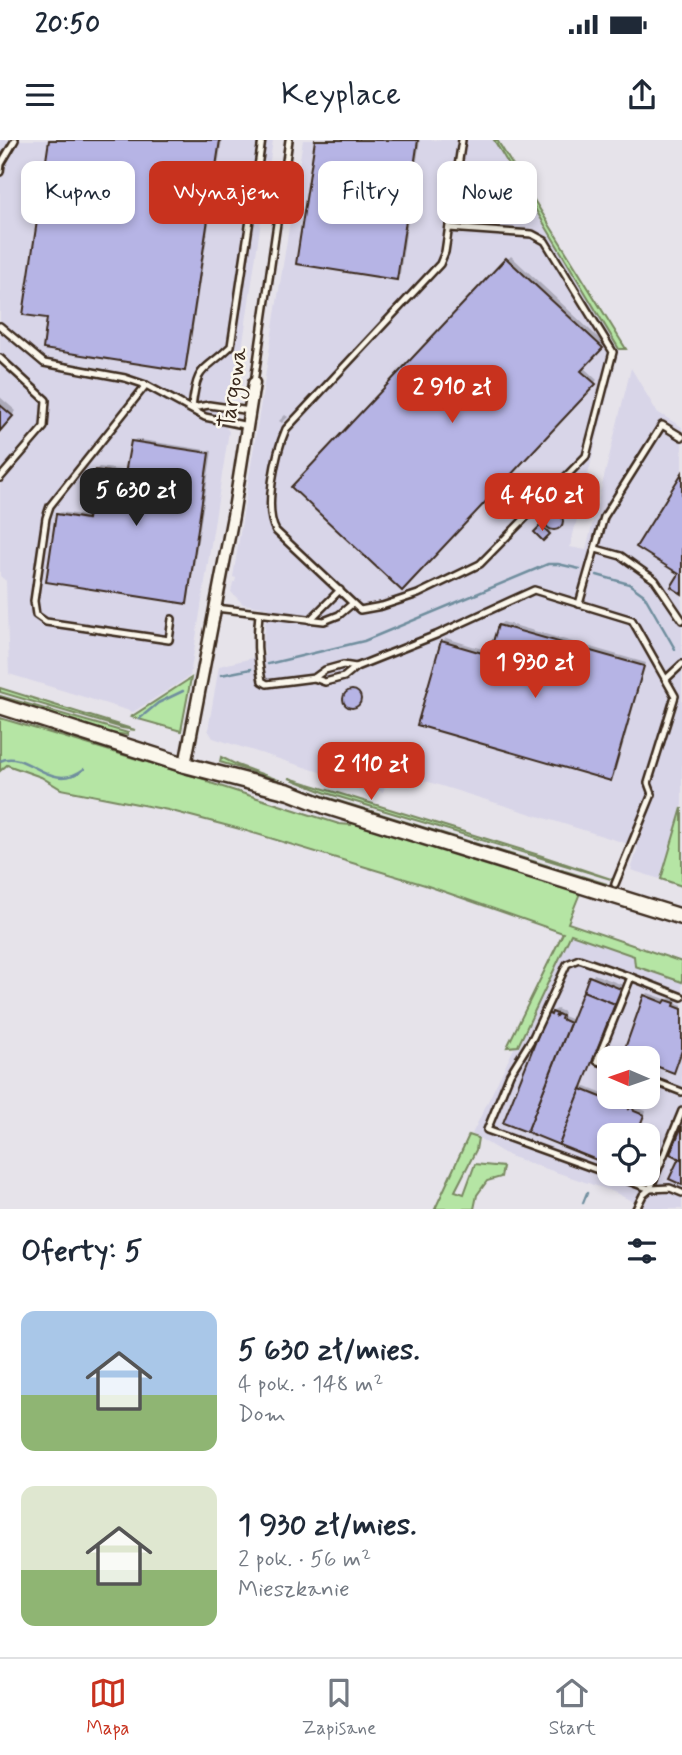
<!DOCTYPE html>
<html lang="pl">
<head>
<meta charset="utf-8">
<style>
  :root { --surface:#fff; --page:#f2f2f3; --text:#1f2937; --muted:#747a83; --line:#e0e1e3; --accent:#c8321e }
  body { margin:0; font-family:Mynerve,sans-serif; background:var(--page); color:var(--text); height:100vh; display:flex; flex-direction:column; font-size:26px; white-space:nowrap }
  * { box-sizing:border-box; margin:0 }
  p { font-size:23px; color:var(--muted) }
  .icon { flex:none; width:38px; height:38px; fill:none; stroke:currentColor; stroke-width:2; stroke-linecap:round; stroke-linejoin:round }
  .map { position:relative; height:1069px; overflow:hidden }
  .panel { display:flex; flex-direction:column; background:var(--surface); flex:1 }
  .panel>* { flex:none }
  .top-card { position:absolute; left:21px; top:21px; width:640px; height:63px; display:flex; gap:14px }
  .needle { width:46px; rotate:272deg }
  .buttons { position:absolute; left:597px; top:906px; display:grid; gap:14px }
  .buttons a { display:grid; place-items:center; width:63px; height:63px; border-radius:14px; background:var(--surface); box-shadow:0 4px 10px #0003; font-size:35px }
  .price { position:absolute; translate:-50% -60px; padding:0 16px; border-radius:14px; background:var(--accent); color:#fff; font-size:23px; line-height:46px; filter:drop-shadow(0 2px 4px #0008) }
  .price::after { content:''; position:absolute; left:50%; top:42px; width:21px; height:16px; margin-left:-10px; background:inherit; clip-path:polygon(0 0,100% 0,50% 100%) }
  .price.active { background:#222; color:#fff }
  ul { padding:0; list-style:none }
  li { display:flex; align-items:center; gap:21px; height:175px; padding:0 21px }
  li span { display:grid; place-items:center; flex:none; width:196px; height:140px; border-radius:14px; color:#555 }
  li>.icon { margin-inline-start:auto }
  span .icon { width:84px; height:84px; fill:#fffc; stroke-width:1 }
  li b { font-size:30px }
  h2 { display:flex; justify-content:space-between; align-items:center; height:84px; padding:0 21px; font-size:30px }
  .chip { padding:0 24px; border-radius:14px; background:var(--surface); box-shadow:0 4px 10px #0003; font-size:24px; line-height:63px }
  .chip.active { background:var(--accent); color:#fff }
  .status { display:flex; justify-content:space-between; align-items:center; height:49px; padding:0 35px; background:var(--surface); direction:ltr }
  .status svg { height:19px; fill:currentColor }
  header { display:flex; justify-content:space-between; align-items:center; height:91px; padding:0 21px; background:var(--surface); font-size:32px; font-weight:600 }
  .menu { display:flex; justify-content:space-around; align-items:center; height:98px; border-top:2px solid var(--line); background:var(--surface); font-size:19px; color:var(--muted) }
  .menu a { display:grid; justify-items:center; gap:4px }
  .menu .active { color:var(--accent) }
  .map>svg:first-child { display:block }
  .built { fill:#d8d5e8; fill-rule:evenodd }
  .green { fill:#b5e5a4; stroke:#788861; stroke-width:2 }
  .shadow { fill:#0003 }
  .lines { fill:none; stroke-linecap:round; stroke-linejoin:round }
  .stream { stroke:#6f8e9e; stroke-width:2.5 }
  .building { fill:#b6b4e5; stroke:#3b2a1e; stroke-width:2 }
  .service-casing { stroke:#3b2a1e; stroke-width:10 }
  .minor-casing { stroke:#3b2a1e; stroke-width:15 }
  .secondary-casing { stroke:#3b2a1e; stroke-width:19 }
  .service { stroke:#fbf7ec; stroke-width:5 }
  .minor { stroke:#fbf7ec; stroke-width:10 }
  .secondary { stroke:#fbf7ec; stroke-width:14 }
  .labels { text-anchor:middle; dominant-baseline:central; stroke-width:5; stroke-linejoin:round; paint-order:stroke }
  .street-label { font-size:23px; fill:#3b2a1e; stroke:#fbf7ec }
</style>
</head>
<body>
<div class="status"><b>20:50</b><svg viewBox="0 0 49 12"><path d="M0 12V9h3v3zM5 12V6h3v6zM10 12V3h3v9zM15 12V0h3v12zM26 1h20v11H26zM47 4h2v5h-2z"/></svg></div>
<header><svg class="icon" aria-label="menu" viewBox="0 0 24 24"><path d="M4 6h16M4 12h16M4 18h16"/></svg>Keyplace<svg class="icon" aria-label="share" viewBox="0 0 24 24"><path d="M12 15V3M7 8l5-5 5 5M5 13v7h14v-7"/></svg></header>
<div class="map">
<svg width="682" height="1069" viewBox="0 0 682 1069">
  <rect width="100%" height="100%" fill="#e6e3ea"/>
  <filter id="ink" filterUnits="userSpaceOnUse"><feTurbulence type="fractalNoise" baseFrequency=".0143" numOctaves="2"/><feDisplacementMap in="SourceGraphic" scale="14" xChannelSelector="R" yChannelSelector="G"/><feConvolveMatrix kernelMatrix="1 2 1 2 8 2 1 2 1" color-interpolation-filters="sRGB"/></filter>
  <g filter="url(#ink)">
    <g class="built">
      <path d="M0 0H273L235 256 226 260 222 283 229 291 190 536 133 572 9 534 6 441 0 436Z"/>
      <path d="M303 0H494L619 209 570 407 586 410 631 228 657 272 682 287V666L660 739 631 730 638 707 390 630 383 652 213 598 208 590 219 526 265 515 263 506 267 468 243 464 231 452 233 442H235L236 438 233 437Z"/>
      <path d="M571 792 682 831V1069H647L614 1052 509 1016 472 994ZM609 919H648V957H609ZM609 996H648V1034H609Z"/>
    </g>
    <g class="green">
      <path d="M494 0H497L626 209H619Z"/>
      <path d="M191 538 181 591 131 577Z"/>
      <path d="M0 548 135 590 122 588 0 552Z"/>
      <path d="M0 556 128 593V595L110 593 0 560Z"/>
      <path d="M0 578 207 640V642L339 684 351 685 352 681 580 753 568 783 682 822V842L635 826 634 816 571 794 518 906 507 907 563 793 425 745 240 689 168 670 61 649 41 637 7 625 0 631Z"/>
      <path d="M221 617 237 625 326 657 607 744 602 745 335 662 269 637 220 622Z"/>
      <path d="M289 638 542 716 614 740 326 653Z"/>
      <path d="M682 668V746L661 739Z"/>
      <path d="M469 995 478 998 476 1010 455 1051 464 1054 475 1024 503 1027 501 1037 487 1041 477 1055 474 1069H435Z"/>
    </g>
    <g class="shadow">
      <path d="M51 0H222L187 226 184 229 49 177Z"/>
      <path d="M317 0H420L400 134 396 138Z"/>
      <path d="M511 116 605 204 583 227 597 240 402 449 293 347Z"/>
      <path d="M0 257 16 271 0 289Z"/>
      <path d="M285 275 288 277 282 283 279 281Z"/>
      <path d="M136 299 212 311 189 458 186 462 58 375 61 372 89 376 96 330 99 327 128 331 132 302Z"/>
      <circle cx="555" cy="379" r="8"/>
      <path d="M544 384 551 391 543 398 537 392Z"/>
      <path d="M503 482 646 523 614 636 610 639 442 502 446 498 492 512 499 485Z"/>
      <circle cx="353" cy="558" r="8"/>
      <path d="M594 834 623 845 583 946 626 963 629 961 633 967 636 964 637 968 646 971 636 996H609V1023L506 982 548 874 557 869 564 872 563 876 573 880Z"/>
      <path d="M648 853 668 860 670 858 677 860 676 863 682 865V913L673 931 648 921 645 856Z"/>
    </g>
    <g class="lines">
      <g class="stream">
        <path d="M597 435 629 444 644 455 675 509"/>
        <path d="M268 524 364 501 548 424H558L580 429"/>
        <path d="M221 535 251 529"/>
        <path d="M139 579 158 563 183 551"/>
        <path d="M0 621C27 608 50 655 84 629"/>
        <path d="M583 1063 587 1053"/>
      </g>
    </g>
    <g class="building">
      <path d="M49 0H220L185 231 43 209 47 178 23 175Z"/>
      <path d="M315 0H418L397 140 296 124Z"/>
      <path d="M506 118 603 208 581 231 596 244 402 451 291 347Z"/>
      <path d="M0 265 13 276 0 291Z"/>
      <path d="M131 301 209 313 187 464 46 442 56 374 87 379 95 330 125 334Z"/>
      <path d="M682 333V454L671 447 679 434 636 407Z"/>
      <circle cx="554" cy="381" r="9"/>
      <path d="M541 385 550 394 543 401 534 392Z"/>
      <path d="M498 485 644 526 611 641 417 585 441 501 489 515Z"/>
      <circle cx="352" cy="559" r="9"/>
      <path d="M589 836 621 849 615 864 583 852Z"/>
      <path d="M583 851 615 864 559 1005 527 992Z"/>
      <path d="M644 855 664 863 666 860 675 863 674 866 682 869V910L674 933 648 923V919H635L623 914Z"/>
      <path d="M552 872 557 874 555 877 558 874 562 876 561 879 570 883 527 992 503 983 547 873 551 875Z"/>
      <path d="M581 949 621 965 625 962 629 969 632 966 634 971 644 975 636 996H609V1025L559 1005Z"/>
      <path d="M682 986V1020L670 1014Z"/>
      <path d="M679 1018 682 1020V1045L669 1039Z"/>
    </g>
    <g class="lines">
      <g class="service-casing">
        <g id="service">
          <path d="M0 32 1 24 15 0"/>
          <path d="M449 88 532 94 545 101 613 212 586 316 480 424 418 454 382 466 360 470 276 391C263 369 276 312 286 289L440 124 445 112 462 0"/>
          <path d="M0 186 44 223 125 238 146 245 205 277 248 286"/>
          <path d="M0 218 46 260 44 287 0 338"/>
          <path d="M254 243 289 0"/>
          <path d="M146 245 50 366 46 378 34 461 36 475 46 482 169 500 172 479"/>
          <path d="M192 268C197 224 202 234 231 206L262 0"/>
          <path d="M192 268 209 265 250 271"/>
          <path d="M596 409 621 416 655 440 682 480"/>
          <path d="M579 464 604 377 662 285 682 297"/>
          <path d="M216 468 324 481 339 475 352 464"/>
          <path d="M259 474C256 498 257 518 262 541L267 544 314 538 325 530 343 525 356 527"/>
          <path d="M310 480 340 450"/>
          <path d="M314 538 325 542 344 537 356 527 436 495 534 450 632 480 675 556 648 643 652 654 615 744"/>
          <path d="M666 539 682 524"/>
          <path d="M609 925 597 921 631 837 682 857"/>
          <path d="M648 939 682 952"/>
          <path d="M609 1034 487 990 510 934 533 897 567 824 579 819 631 837"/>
          <path d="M610 1034 650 1049 670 1048 682 1053"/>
          <path d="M636 1069 643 1055 650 1049 682 971"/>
        </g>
      </g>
      <g class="minor-casing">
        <path id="minor" d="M185 625 233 376 254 243"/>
      </g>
      <g class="secondary-casing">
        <path id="secondary" d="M0 566 185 625 289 652 325 666 682 777"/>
      </g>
      <use href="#service" class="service"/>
      <use href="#minor" class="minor"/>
      <use href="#secondary" class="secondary"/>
    </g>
  </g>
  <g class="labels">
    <g class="street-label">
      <text transform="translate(234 248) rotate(-81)">Targowa</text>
    </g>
  </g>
</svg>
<div class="buttons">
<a><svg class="needle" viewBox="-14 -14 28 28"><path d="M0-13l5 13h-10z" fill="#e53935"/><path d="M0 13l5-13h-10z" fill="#747a83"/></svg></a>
<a><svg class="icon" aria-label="locate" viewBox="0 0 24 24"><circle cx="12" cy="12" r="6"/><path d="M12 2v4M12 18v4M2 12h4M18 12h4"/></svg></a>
</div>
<b class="price" style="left:452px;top:285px">2 910 zł</b>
<b class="price active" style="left:136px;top:388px">5 630 zł</b>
<b class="price" style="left:542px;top:393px">4 460 zł</b>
<b class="price" style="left:535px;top:560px">1 930 zł</b>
<b class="price" style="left:371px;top:662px">2 110 zł</b>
<div class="top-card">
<a class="chip">Kupno</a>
<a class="chip active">Wynajem</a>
<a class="chip">Filtry</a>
<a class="chip">Nowe</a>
</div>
</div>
<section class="panel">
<h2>Oferty: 5<svg class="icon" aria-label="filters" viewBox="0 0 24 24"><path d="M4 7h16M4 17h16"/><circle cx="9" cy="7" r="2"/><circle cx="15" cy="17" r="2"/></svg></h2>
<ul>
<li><span style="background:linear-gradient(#a9c7e8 60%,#8fb573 0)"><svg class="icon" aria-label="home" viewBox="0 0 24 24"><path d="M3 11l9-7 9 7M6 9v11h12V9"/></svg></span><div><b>5 630 zł/mies.</b><p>4 pok. · 148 m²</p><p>Dom</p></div></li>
<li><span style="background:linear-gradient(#dfe7d0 60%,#8fb573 0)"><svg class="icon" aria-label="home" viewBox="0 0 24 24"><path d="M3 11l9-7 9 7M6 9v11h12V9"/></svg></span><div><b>1 930 zł/mies.</b><p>2 pok. · 56 m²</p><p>Mieszkanie</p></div></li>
</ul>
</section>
<nav class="menu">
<a class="active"><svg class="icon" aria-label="map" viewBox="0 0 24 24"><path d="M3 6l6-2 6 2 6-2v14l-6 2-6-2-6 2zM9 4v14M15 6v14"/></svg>Mapa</a>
<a><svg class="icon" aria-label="saved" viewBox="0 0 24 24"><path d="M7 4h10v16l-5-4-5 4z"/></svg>Zapisane</a>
<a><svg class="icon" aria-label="home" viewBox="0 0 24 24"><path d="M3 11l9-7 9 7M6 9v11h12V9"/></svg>Start</a>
</nav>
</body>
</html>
